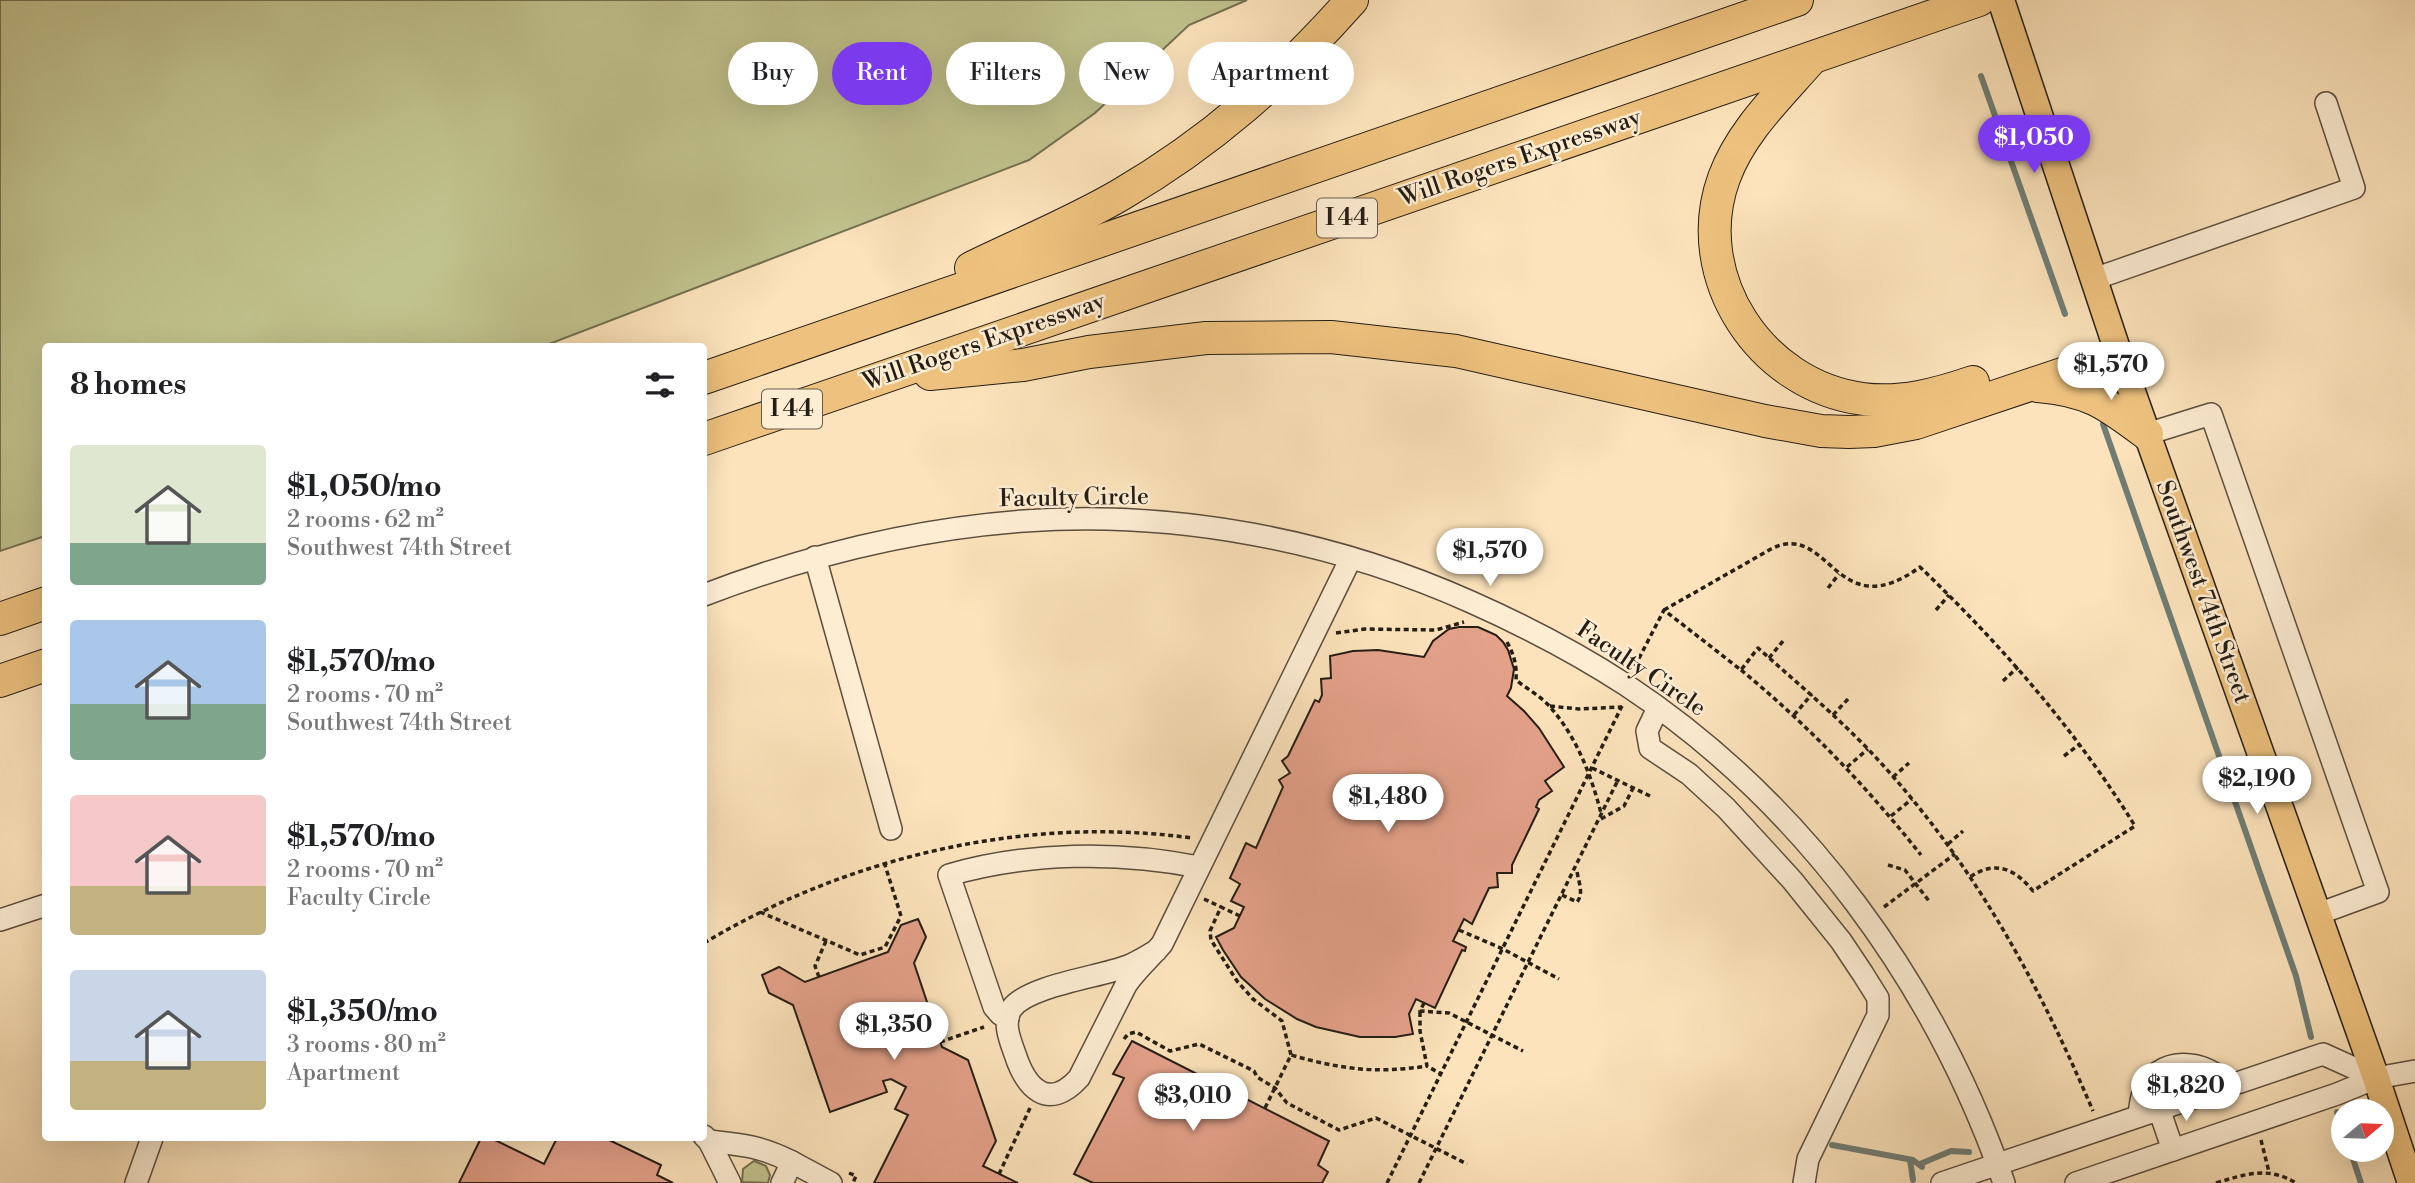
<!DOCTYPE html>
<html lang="en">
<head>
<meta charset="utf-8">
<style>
  :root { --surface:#fff; --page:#f2f2f2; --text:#202124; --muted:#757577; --accent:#7c3aed }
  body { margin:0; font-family:"Libre Bodoni",serif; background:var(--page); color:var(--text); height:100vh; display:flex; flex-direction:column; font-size:26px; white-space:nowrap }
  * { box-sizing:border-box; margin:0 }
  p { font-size:23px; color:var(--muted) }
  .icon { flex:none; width:38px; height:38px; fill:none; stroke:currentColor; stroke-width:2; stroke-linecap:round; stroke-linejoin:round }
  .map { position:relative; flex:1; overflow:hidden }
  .drawer { position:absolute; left:42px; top:343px; width:665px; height:798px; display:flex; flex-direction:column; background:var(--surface); border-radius:7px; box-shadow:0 7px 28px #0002 }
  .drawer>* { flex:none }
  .banner { position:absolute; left:728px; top:42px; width:665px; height:63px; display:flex; gap:14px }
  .needle { width:46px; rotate:71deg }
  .controls { position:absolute; left:2331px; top:1099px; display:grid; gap:14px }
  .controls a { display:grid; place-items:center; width:63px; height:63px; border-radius:50%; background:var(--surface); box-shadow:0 7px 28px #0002; font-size:35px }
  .price { position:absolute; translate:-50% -60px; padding:0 16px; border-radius:24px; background:#fff; color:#222; font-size:23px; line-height:46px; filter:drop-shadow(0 2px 4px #0008) }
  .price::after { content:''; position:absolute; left:50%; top:42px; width:21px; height:16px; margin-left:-10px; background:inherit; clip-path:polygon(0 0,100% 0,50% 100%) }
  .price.on { background:var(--accent); color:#fff }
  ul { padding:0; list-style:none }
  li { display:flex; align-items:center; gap:21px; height:175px; padding:0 28px }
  li span { display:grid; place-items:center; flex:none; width:196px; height:140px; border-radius:7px; color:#555 }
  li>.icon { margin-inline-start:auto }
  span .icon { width:84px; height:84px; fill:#fffc; stroke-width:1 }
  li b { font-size:30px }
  h2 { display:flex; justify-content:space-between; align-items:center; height:84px; padding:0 28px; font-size:30px }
  .pill { padding:0 24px; border-radius:32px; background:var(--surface); box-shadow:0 7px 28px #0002; font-size:24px; line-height:63px }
  .pill.on { background:var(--accent); color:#fff }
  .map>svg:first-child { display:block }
  .green { fill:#c1c38e; stroke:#737051; stroke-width:2 }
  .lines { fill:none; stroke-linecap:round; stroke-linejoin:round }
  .stream { stroke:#6f7d75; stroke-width:6 }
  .building { fill:#e4a18a; stroke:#251d14; stroke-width:2 }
  .minor-casing { stroke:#5b4e3e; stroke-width:24 }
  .major-casing { stroke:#251d14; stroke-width:29 }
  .highway-casing { stroke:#251d14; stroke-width:34 }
  .path { stroke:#251d14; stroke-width:3.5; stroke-dasharray:5 3.5; stroke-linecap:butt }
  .minor { stroke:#fdedd3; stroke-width:21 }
  .major { stroke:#eec27e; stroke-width:26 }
  .highway { stroke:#eec27e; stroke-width:32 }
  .labels { text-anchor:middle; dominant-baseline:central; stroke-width:5; stroke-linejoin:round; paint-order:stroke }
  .shield { fill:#fdedd3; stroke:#665b4d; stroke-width:2 }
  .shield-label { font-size:23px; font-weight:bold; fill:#251d14 }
  .street-label { font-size:24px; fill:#251d14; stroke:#fdedd3 }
</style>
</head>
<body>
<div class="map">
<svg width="2415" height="1183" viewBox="0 0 2415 1183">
  <rect width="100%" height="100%" fill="#fce3bb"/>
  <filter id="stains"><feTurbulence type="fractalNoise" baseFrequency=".00286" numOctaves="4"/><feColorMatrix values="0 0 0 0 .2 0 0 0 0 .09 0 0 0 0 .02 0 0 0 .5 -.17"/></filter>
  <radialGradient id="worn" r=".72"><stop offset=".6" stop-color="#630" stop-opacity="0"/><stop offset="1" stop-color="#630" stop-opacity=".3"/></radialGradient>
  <g class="green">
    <path d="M0 0H1247L1189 25 1095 113 1029 160 544 346H46L45 536 0 551Z"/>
    <path d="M754 1161 766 1166 770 1175 768 1183 742 1182 743 1169Z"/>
  </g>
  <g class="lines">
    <g class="stream">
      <path d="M1981 76 2065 314"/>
      <path d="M2103 424 2296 976 2311 1037"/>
      <path d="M2337 1112 2343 1131"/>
      <path d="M1832 1145 1913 1160 1922 1167"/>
      <path d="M2350 1150 2361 1183"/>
      <path d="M1910 1160 1913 1180"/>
      <path d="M1920 1164 1951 1151 1969 1152"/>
    </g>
  </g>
  <g class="building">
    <path d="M1459 627H1478L1496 635 1503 642 1508 650 1514 669 1511 688 1507 696 1524 711 1539 728 1564 767 1545 781 1552 791 1539 800 1536 807 1539 809 1512 865V873H1497L1498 887 1489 888 1472 924 1464 919 1453 941 1466 947 1465 951 1462 950 1435 1008 1416 999 1409 1014 1413 1034 1395 1037H1360L1316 1027 1297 1019 1265 999 1241 977 1223 950 1216 937 1234 928 1244 907 1231 901 1240 884 1230 878 1246 843 1256 848 1283 787 1279 780 1290 773 1282 761 1288 756 1315 700 1319 702 1322 695 1321 679 1331 678 1330 656 1353 651 1378 650 1424 657 1433 641 1449 629Z"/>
    <path d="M918 919 926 937 914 963 942 1047 968 1060 996 1141 983 1166 1018 1183H874L908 1115 895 1109 906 1087 891 1079 883 1081 887 1092 830 1112 793 1005 769 993 762 975 779 967 805 982 888 952 901 925Z"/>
    <path d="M1132 1041 1329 1141 1318 1165 1328 1172 1322 1183H1093L1074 1174 1124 1078 1113 1074Z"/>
    <path d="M481 1138H491L544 1164 557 1138H605L661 1165 657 1175 673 1183H459Z"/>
  </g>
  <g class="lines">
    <g class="minor-casing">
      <g id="minor">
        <path d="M2094 279 2354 188 2326 103"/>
        <path d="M2147 434 2211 414 2378 892 2318 914"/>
        <path d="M815 557 891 829"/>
        <path d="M704 595C806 556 914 529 1024 521 1175 510 1332 540 1471 602 1525 626 1577 653 1626 685 1803 802 1935 984 2004 1183"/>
        <path d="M1658 708 1647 731 1650 748 1689 774 1726 808 1792 880 1841 941 1863 974 1878 998V1015L1808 1159 1804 1183"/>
        <path d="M0 920 46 905"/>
        <path d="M1156 951C1147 956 1138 962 1128 966 1100 977 1030 985 1012 1008 1002 1022 1010 1040 1015 1054 1026 1088 1048 1112 1079 1078L1126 985C1136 970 1150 958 1162 944L1351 558"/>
        <path d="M1008 1018 1000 1014 994 1007 949 875C1028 852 1119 851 1199 867"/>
        <path d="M2159 1109 2173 1150"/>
        <path d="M2139 1116C2140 1109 2140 1101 2143 1094 2156 1054 2206 1058 2229 1086"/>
        <path d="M704 1136 709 1141 730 1183"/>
        <path d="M709 1141C744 1145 760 1146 792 1162L782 1183"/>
        <path d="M792 1162 831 1183"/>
        <path d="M136 1183 152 1138"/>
        <path d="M1942 1183 2323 1054 2376 1078"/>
        <path d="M2076 1183 2337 1094 2376 1078 2415 1071"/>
      </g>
    </g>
    <g class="major-casing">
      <path id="major" d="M2001 0 2119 355 2376 1078 2411 1183"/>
    </g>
    <g class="highway-casing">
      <g id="highway">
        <path d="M1812 58C1780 95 1741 131 1724 178 1688 277 1761 386 1863 399 1901 404 1938 394 1973 382"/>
        <path d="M971 268C1020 244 1072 223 1120 195 1211 142 1282 79 1352 0"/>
        <path d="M930 374 1023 365 1089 352 1206 338 1331 337 1456 351 1765 421 1821 431 1849 432 1874 431 1916 423 2119 355"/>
        <path d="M704 378 1797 0"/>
        <path d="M2038 386C2089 390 2107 404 2147 434"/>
        <path d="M704 439 1979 0"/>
        <path d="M0 619 46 603"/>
        <path d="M0 681 46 665"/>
      </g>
    </g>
    <g class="path">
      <path d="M1828 588 1839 574"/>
      <path d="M1664 610 1771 549C1830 519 1835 629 1920 567 2002 646 2075 729 2135 826L2033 891C2016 870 1996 859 1970 877"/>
      <path d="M1936 610 1949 595"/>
      <path d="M1336 633 1365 629 1436 630 1464 622"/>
      <path d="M1507 642C1514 655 1517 665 1516 680 1527 689 1542 697 1551 708 1577 738 1591 775 1601 813"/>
      <path d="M1769 658 1783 641"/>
      <path d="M1635 666 1664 610 1741 670 1758 648C1795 681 1833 713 1868 749 1970 857 2035 975 2093 1111"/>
      <path d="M1741 670C1808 725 1867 787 1921 855"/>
      <path d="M2003 681 2018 667"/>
      <path d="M1550 706 1579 709 1622 707"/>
      <path d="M1794 715 1812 694"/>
      <path d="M1833 715 1848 699"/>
      <path d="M2064 756 2080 744"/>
      <path d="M1847 767 1868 749"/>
      <path d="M1592 768 1650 796"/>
      <path d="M1893 777 1909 763"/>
      <path d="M1891 816 1912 799"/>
      <path d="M1601 819 1624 806 1633 788"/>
      <path d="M1948 844 1963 831"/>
      <path d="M1888 865 1905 870 1929 901"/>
      <path d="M1562 895 1577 902C1585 892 1577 880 1577 869"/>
      <path d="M1204 899 1221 907"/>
      <path d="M1884 907 1955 854"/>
      <path d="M760 912 860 955 885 947 901 916 885 865"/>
      <path d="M1240 916 1221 907 1210 931 1211 940 1237 981 1253 999 1282 1021 1291 1055"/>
      <path d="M1459 930 1503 949 1559 979"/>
      <path d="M704 943C848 857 1025 815 1192 838"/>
      <path d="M819 977 815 966 826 941"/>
      <path d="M1424 1003 1420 1011 1449 1013 1523 1051"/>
      <path d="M1420 1012V1031L1427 1066 1441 1074"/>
      <path d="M1124 1039 1128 1034 1136 1032 1170 1051 1199 1044 1254 1071 1257 1077 1275 1088 1287 1103 1339 1130 1376 1118 1467 1164"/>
      <path d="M940 1042 984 1027"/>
      <path d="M1265 1108 1291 1055C1340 1069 1376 1074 1427 1066"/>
      <path d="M494 1139V1138"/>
      <path d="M2261 1140 2269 1172"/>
      <path d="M849 1173 856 1176 853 1183"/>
      <path d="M999 1174 1030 1108"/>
      <path d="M1387 1183 1622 706"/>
      <path d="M1419 1183 1618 780"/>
      <path d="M2216 1183C2246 1174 2268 1166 2296 1183"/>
    </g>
    <use href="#minor" class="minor"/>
    <use href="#major" class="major"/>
    <use href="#highway" class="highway"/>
  </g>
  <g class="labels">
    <g class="shield">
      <rect x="1317" y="198.5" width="60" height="39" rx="5"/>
      <rect x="762" y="389.5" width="60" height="39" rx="5"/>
    </g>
    <g class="shield-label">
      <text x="1347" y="218">I 44</text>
      <text x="792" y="409">I 44</text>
    </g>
    <g class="street-label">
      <text transform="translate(1520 158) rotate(-19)">Will Rogers Expressway</text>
      <text transform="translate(984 342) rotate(-19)">Will Rogers Expressway</text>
      <text transform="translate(1074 498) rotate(-1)">Faculty Circle</text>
      <text transform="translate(2203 592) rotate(70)">Southwest 74th Street</text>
      <text transform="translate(1641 669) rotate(34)">Faculty Circle</text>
    </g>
  </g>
  <rect width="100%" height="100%" filter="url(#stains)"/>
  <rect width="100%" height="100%" fill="url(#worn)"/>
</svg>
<div class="controls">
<a><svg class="needle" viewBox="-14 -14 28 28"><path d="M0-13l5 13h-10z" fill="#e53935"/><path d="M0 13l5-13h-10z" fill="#757577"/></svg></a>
</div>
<b class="price on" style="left:2034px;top:175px">$1,050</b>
<b class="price" style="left:2111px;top:402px">$1,570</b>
<b class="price" style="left:1490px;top:588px">$1,570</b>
<b class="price" style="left:2257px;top:816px">$2,190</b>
<b class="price" style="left:1388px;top:834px">$1,480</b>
<b class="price" style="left:894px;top:1062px">$1,350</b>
<b class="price" style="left:2186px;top:1123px">$1,820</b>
<b class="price" style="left:1193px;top:1133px">$3,010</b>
<div class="banner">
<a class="pill">Buy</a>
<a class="pill on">Rent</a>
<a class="pill">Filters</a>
<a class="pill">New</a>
<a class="pill">Apartment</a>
</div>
<section class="drawer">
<h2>8 homes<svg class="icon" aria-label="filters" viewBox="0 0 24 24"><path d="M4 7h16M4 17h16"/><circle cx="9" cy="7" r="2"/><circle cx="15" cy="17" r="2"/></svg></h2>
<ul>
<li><span style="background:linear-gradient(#dfe7d0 70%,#7fa58c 0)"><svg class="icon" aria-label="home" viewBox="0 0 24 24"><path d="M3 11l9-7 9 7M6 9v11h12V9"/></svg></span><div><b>$1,050/mo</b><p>2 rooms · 62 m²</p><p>Southwest 74th Street</p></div></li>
<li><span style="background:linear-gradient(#a9c7e8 60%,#7fa58c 0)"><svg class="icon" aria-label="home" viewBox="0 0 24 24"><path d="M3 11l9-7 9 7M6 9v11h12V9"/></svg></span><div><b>$1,570/mo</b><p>2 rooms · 70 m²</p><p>Southwest 74th Street</p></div></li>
<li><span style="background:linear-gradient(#f6c9c9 65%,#c2b280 0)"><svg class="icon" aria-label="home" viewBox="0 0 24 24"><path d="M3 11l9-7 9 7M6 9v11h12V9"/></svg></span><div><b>$1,570/mo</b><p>2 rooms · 70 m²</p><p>Faculty Circle</p></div></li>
<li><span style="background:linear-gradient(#c9d6e8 65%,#c2b280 0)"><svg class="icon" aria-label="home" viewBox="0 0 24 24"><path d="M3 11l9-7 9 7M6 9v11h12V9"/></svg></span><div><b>$1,350/mo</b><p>3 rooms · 80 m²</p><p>Apartment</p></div></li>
</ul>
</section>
</div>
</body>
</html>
